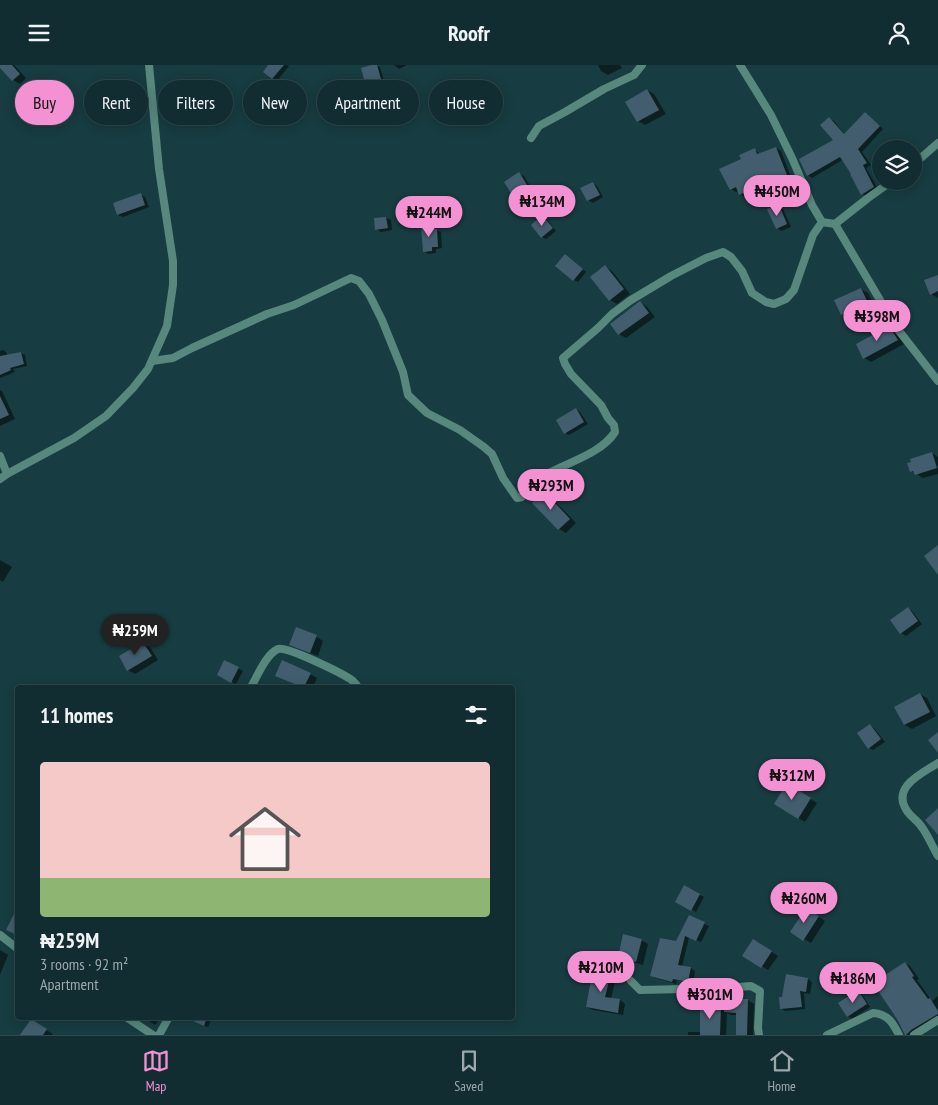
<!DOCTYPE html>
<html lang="en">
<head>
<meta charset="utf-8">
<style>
  :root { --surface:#112d31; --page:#1e393d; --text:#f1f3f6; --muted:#9ca8ab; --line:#30494d; --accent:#f491d3 }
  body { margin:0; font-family:"PT Sans Narrow",sans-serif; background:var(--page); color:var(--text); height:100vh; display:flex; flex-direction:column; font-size:19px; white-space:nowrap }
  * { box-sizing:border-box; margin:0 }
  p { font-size:16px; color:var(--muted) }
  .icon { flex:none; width:28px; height:28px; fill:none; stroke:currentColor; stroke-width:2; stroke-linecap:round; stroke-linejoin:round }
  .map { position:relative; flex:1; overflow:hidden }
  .drawer { position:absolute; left:15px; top:620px; width:500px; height:335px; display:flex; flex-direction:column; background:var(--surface); border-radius:5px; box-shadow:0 2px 12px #0003,0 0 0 1px var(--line) }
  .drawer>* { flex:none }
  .guide { position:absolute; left:15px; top:15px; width:500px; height:45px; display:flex; gap:10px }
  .buttons { position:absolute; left:872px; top:75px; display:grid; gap:10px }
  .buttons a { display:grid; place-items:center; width:50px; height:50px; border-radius:50%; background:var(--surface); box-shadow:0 2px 12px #0003,0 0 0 1px var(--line); font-size:25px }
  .price { position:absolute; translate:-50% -42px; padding:0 11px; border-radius:18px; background:var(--accent); color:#111; font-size:16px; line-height:32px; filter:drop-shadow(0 1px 2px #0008) }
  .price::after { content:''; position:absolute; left:50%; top:30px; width:15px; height:11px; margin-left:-8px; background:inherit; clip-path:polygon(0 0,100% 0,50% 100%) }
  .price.current { background:#222; color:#fff }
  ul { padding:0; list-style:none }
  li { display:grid; align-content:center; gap:10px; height:265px; padding:0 25px }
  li+li { border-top:1px solid var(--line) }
  li span { display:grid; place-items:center; height:155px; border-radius:5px; color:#555 }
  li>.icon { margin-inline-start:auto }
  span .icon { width:90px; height:90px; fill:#fffc; stroke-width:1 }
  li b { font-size:21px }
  h2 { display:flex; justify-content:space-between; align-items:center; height:60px; padding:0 25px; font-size:21px }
  .chip { padding:0 18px; border-radius:22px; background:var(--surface); box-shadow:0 2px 12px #0003,0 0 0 1px var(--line); font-size:18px; line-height:45px }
  .chip.current { background:var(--accent); color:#111 }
  header { display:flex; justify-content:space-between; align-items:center; height:65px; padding:0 25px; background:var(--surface); font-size:22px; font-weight:700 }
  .tabs { display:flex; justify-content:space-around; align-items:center; height:70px; border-top:1px solid var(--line); background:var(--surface); font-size:14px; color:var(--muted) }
  .tabs a { display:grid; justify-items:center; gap:2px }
  .tabs .current { color:var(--accent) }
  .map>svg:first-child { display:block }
  .shadow { fill:#0007 }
  .building { fill:#425e6e }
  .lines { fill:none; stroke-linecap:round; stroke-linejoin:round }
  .minor { stroke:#57877d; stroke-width:8 }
</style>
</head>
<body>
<header><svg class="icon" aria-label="menu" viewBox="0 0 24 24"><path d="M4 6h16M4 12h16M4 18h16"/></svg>Roofr<svg class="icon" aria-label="person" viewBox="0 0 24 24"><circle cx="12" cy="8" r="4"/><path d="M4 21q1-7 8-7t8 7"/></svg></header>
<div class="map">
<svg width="938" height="970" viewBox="0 0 938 970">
  <rect width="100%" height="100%" fill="#173c41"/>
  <g class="shadow">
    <path d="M0 0H14L26 13 20 19 13 15 0 1Z"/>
    <path d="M270 0H287L289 1 277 16 265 7Z"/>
    <path d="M375 0 380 2 384 16 371 20 366 17Z"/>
    <path d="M394 0H407L399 4Z"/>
    <path d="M598 0H620L622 3 608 10 601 6Z"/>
    <path d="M647 25 654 29 666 49 645 60 638 56Z"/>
    <path d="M865 48 869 51 883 64 862 87 871 100 866 103 878 124 866 131 862 129 853 109 844 94 812 113 808 110 834 75 830 54 834 56 845 70Z"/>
    <path d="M776 83 781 86 791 112 773 119 774 121 757 126 745 132 740 129 739 126 736 127 731 124 742 95 755 85 760 89Z"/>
    <path d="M519 109 524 111 533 126 519 135 515 132Z"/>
    <path d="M593 118 597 121 603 132 593 138 588 135Z"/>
    <path d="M140 129 145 132 149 142 123 152 118 150 114 139Z"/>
    <path d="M779 141 783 144 791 162 781 166 777 163Z"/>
    <path d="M542 152 547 154 556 166 546 174 542 172Z"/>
    <path d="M386 153 391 155 392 165 381 167 376 164 375 154Z"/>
    <path d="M430 162 441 167 442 183 436 184V188L428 189 424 186Z"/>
    <path d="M569 193 586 207 578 217 574 215Z"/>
    <path d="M605 202 612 206 630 229 617 239 610 235Z"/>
    <path d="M938 211V233L931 229Z"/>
    <path d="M861 224 868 228 874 241 848 253 842 249Z"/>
    <path d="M641 238 647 242 655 252 626 273 619 269Z"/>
    <path d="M889 263 896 267 904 279 871 297 864 293Z"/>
    <path d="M3 285 6 287 8 291 21 288 25 290 27 301 13 304 15 307 0 313V286Z"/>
    <path d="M0 325 2 326 15 354 0 361Z"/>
    <path d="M576 344 580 347 588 359 569 370 565 368Z"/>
    <path d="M932 388 938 392V409L923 413 911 406Z"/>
    <path d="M544 428 551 432 576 458 566 468 559 464Z"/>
    <path d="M0 495 12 502 3 517 0 515Z"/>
    <path d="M908 543 912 546 922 559 906 571 901 568 892 555Z"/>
    <path d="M297 564 317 572 323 576 318 591 298 583 291 579Z"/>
    <path d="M143 578 150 582 158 595 135 609 128 605Z"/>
    <path d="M225 596 243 606 236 619 218 610Z"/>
    <path d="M310 609 317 613 313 622H302L276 610Z"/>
    <path d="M920 629 927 633 936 651 912 664 905 660 896 642Z"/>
    <path d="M870 660 874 663 885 677 873 685 869 683Z"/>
    <path d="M787 720 817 738 805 757 775 739Z"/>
    <path d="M684 822 704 832 696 847 676 836Z"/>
    <path d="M814 849 825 856 811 878 792 867Z"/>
    <path d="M689 852 709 861 701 877 689 872 682 902 691 903 695 906 693 919 677 915 676 919 656 913 652 910 677 878Z"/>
    <path d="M641 875 648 879 643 900 626 895 619 891Z"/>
    <path d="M753 875 778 891 768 905 744 890Z"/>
    <path d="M0 885 8 890 0 910Z"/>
    <path d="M905 898 910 901 919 914 917 915 932 936 938 931V955L914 970H906Z"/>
    <path d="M610 909 616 912 611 934 620 935 625 939 623 950 593 945 587 942Z"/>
    <path d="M787 911 808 914 812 917 810 929 804 928 805 944 785 946 781 943Z"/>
    <path d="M858 927 862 929 870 942 852 954 848 951Z"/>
    <path d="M748 935 754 939 753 970H737V950H731L727 948 726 970H688V967H701L721 942 725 945Z"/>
    <path d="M143 952H161L155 960Z"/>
    <path d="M190 952H212L208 962 193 956Z"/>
    <path d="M31 956 53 969 52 970H22Z"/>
  </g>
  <g class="building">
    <path d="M0 0H12L20 9 12 16 0 3Z"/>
    <path d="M268 0H284L272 14 263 7Z"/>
    <path d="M371 0H377L381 14 365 18 361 3Z"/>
    <path d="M647 24 659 45 637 57 625 37Z"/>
    <path d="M865 47 880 61 858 84 867 98 863 100 874 122 861 130 850 109H851L840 92 807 111 799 94 833 75 820 60 829 52 844 69Z"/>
    <path d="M776 82 787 110 768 116 769 119 752 124 739 130 736 122 730 125 719 104 741 94 739 90 755 83 757 89Z"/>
    <path d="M519 107 529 123 514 133 504 117Z"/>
    <path d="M593 117 600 130 587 136 580 123Z"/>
    <path d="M141 128 145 140 117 150 113 138Z"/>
    <path d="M779 140 787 159 776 164 767 144Z"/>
    <path d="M542 150 553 163 541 173 531 160Z"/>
    <path d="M386 152 388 163 375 165 374 153Z"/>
    <path d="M430 160 431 164H437L438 182H432V186L423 187 421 161Z"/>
    <path d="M565 189 583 204 573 216 555 201Z"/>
    <path d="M605 200 624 224 609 236 590 212Z"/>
    <path d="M938 210V226L930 230 924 215Z"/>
    <path d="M861 223 868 238 841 250 834 235Z"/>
    <path d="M640 236 649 248 618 270 610 259Z"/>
    <path d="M889 261 898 275 863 294 856 279Z"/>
    <path d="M21 287 24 299 10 303 11 305 0 310V291Z"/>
    <path d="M0 331 9 350 0 354Z"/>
    <path d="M576 343 584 357 564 369 556 355Z"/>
    <path d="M932 387 937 403 915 410 913 406 910 407 907 398 911 397 910 394Z"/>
    <path d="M544 426 570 454 558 465 532 438Z"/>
    <path d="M938 480V510L924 491Z"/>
    <path d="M908 542 918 556 900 569 890 555Z"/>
    <path d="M296 562 317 570 310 588 289 580Z"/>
    <path d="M143 577 152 591 127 606 119 591Z"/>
    <path d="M224 595 239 602 231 618 217 610Z"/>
    <path d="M282 595 311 608 304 622H302L275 611Z"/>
    <path d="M920 628 930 647 904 660 894 642Z"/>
    <path d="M870 659 881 674 868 684 857 668Z"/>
    <path d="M938 667V688L928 675Z"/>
    <path d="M787 718 811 733 798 754 774 739Z"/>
    <path d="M938 743V770L925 755Z"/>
    <path d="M684 820 700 829 691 846 675 837Z"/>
    <path d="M18 841V863L15 869 6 865Z"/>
    <path d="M806 843 819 851 803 876 790 867Z"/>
    <path d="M689 850 705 857 696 876 685 871 678 900 691 902 688 917 673 914 672 917 650 911 660 873 676 876Z"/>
    <path d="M623 869 642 874 636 897 618 892Z"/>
    <path d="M753 874 772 886 761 903 742 891Z"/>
    <path d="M905 897 914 911 912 912 928 934 930 933 938 946V949L911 965 906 970H905L897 954 873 918Z"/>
    <path d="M593 904 611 908 605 932 620 934 618 948 586 942Z"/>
    <path d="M786 909 808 913 806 927 800 926 802 942 780 944 779 932H782Z"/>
    <path d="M858 925 867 939 847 952 838 938Z"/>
    <path d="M724 934H748L747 970H736V948L724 947Z"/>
    <path d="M700 941H721L720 970H700Z"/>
    <path d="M184 952H207L204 961Z"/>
    <path d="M31 954 47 964 43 970H20Z"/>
  </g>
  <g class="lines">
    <g class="minor">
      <path d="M740 0 771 50 792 93 812 140 822 157"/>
      <path d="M531 73 539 61 565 47 604 24 634 10 642 0"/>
      <path d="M914 99 938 78"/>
      <path d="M835 159 896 262 938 316"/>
      <path d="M152 296 173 293 192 283 267 249 294 240 351 213 359 216 369 229 382 255 403 307 408 330 427 348 460 365 484 382 492 389 503 413 517 433 522 432C530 424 535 416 545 410 566 398 601 389 615 367L614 360 608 353 601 340 571 309 565 299 563 293 598 263 612 249 631 235 671 211 706 193 723 187 731 192 742 206 752 228 766 237 774 239 786 234 794 225 813 170 822 157 835 159 868 133 892 116"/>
      <path d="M0 391 7 409"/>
      <path d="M0 414 7 409 74 373 106 351 133 323 148 304 167 261 173 220V196L159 104 149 0"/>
      <path d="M251 622C257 612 266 589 278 584 287 581 344 609 353 616 356 619 356 619 358 622"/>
      <path d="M938 698C921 709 891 722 907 746 911 752 917 755 921 761 928 770 932 781 938 791"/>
      <path d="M0 870 18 884"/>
      <path d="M631 916 640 925 726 923 751 921 760 926 758 963 759 970"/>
      <path d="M126 952 153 970"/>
      <path d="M159 970 169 952"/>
      <path d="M827 970 873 948C888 949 893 958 899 970"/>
      <path d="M914 970 938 955"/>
    </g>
  </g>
</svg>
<div class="buttons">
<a><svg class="icon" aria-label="layers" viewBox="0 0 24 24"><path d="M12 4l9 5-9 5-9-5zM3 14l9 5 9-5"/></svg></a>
</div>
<b class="price" style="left:777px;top:152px">₦450M</b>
<b class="price" style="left:542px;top:162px">₦134M</b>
<b class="price" style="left:429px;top:173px">₦244M</b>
<b class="price" style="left:877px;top:277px">₦398M</b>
<b class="price" style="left:551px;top:446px">₦293M</b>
<b class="price current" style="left:135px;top:591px">₦259M</b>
<b class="price" style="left:792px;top:736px">₦312M</b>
<b class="price" style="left:804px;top:859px">₦260M</b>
<b class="price" style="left:601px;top:928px">₦210M</b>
<b class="price" style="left:853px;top:939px">₦186M</b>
<b class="price" style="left:710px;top:955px">₦301M</b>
<div class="guide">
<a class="chip current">Buy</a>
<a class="chip">Rent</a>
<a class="chip">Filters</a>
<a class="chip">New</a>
<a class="chip">Apartment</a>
<a class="chip">House</a>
</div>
<section class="drawer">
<h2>11 homes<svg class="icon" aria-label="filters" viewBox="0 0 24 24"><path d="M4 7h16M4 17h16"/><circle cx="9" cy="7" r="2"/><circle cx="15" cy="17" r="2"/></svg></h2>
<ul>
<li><span style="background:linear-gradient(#f6c9c9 75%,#8fb573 0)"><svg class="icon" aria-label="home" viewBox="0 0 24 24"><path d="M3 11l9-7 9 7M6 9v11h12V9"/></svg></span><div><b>₦259M</b><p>3 rooms · 92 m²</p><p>Apartment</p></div></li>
</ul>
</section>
</div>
<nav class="tabs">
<a class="current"><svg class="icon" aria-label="map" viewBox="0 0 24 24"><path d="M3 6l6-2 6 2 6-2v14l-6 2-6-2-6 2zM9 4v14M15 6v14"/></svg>Map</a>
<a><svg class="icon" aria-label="saved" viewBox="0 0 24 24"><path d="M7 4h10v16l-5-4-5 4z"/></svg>Saved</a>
<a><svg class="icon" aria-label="home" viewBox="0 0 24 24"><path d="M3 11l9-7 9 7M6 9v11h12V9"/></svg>Home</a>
</nav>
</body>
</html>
